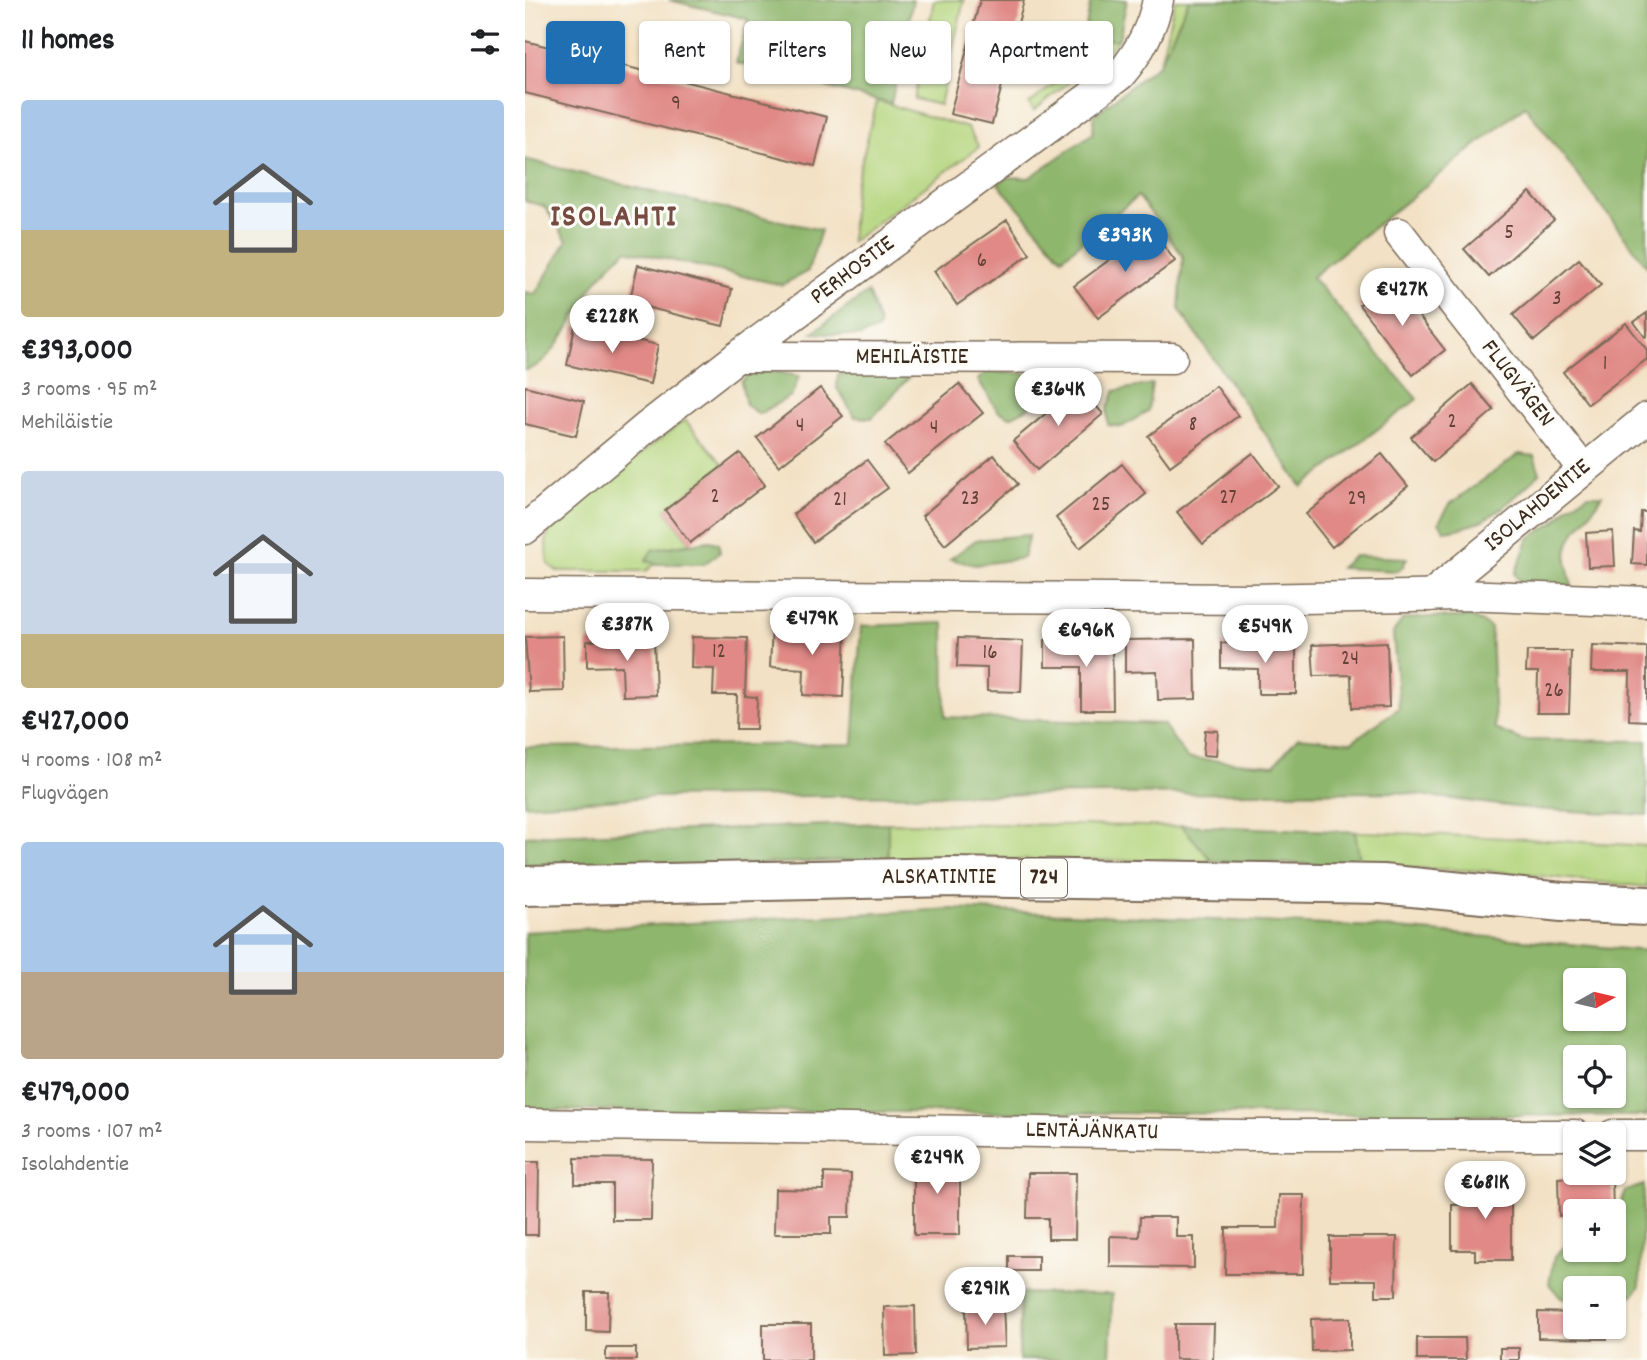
<!DOCTYPE html>
<html lang="en">
<head>
<meta charset="utf-8">
<style>
  :root { --surface:#fff; --page:#f6f6f6; --text:#202124; --muted:#757577; --accent:#1f6fb2 }
  body { margin:0; font-family:Dekko,sans-serif; background:var(--page); color:var(--text); height:100vh; display:flex; flex-direction:column; font-size:26px; white-space:nowrap }
  * { box-sizing:border-box; margin:0 }
  p { font-size:23px; color:var(--muted) }
  .icon { flex:none; width:38px; height:38px; fill:none; stroke:currentColor; stroke-width:2; stroke-linecap:round; stroke-linejoin:round }
  .map { position:relative; flex:1; overflow:hidden }
  .sheet { display:flex; flex-direction:column; background:var(--surface); width:525px }
  .sheet>* { flex:none }
  .banner { position:absolute; left:21px; top:21px; width:665px; height:63px; display:flex; gap:14px }
  .needle { width:46px; rotate:82deg }
  .fabs { position:absolute; left:1038px; top:968px; display:grid; gap:14px }
  .fabs a { display:grid; place-items:center; width:63px; height:63px; border-radius:7px; background:var(--surface); box-shadow:0 2px 5px #0004; font-size:35px }
  .price { position:absolute; translate:-50% -60px; padding:0 16px; border-radius:24px; background:#fff; color:#222; font-size:23px; line-height:46px; filter:drop-shadow(0 2px 4px #0008) }
  .price::after { content:''; position:absolute; left:50%; top:42px; width:21px; height:16px; margin-left:-10px; background:inherit; clip-path:polygon(0 0,100% 0,50% 100%) }
  .price.selected { background:var(--accent); color:#fff }
  ul { padding:0; list-style:none }
  li { display:grid; align-content:center; gap:14px; height:371px; padding:0 21px }
  li span { display:grid; place-items:center; height:217px; border-radius:7px; color:#555 }
  li>.icon { margin-inline-start:auto }
  span .icon { width:126px; height:126px; fill:#fffc; stroke-width:1 }
  li b { font-size:30px }
  h2 { display:flex; justify-content:space-between; align-items:center; height:84px; padding:0 21px; font-size:30px }
  .pill { padding:0 24px; border-radius:7px; background:var(--surface); box-shadow:0 2px 5px #0004; font-size:24px; line-height:63px }
  .pill.selected { background:var(--accent); color:#fff }
  main { display:flex; flex:1; min-height:0 }
  .map>svg:first-child { display:block }
  .green { fill:#b3d47c; stroke:#777f4d; stroke-width:2 }
  .forest { fill:#8eb66c; stroke:#647045; stroke-width:2; fill-rule:evenodd }
  .building { fill:#e08986 }
  .lines { fill:none; stroke-linecap:round; stroke-linejoin:round }
  .minor-casing { stroke:#7b6a58; stroke-width:33 }
  .major-casing { stroke:#7b6a58; stroke-width:42 }
  .minor { stroke:#fff; stroke-width:30 }
  .major { stroke:#fff; stroke-width:38 }
  .labels { text-anchor:middle; dominant-baseline:central; stroke-width:6; stroke-linejoin:round; paint-order:stroke }
  .number-label { font-size:21px; fill:#644238 }
  .shield { fill:#fdfcf7; stroke:#75695f; stroke-width:2 }
  .shield-label { font-size:23px; font-weight:bold; fill:#3b2a1e }
  .street-label { font-size:24px; fill:#3b2a1e; stroke:#fdfcf7 }
  .district-label { font-size:32px; font-weight:bold; letter-spacing:2px; fill:#754b42; stroke:#fdfcf7 }
</style>
</head>
<body>
<main>
<section class="sheet">
<h2>11 homes<svg class="icon" aria-label="filters" viewBox="0 0 24 24"><path d="M4 7h16M4 17h16"/><circle cx="9" cy="7" r="2"/><circle cx="15" cy="17" r="2"/></svg></h2>
<ul>
<li><span style="background:linear-gradient(#a9c7e8 60%,#c2b280 0)"><svg class="icon" aria-label="home" viewBox="0 0 24 24"><path d="M3 11l9-7 9 7M6 9v11h12V9"/></svg></span><div><b>€393,000</b><p>3 rooms · 95 m²</p><p>Mehiläistie</p></div></li>
<li><span style="background:linear-gradient(#c9d6e8 75%,#c2b280 0)"><svg class="icon" aria-label="home" viewBox="0 0 24 24"><path d="M3 11l9-7 9 7M6 9v11h12V9"/></svg></span><div><b>€427,000</b><p>4 rooms · 108 m²</p><p>Flugvägen</p></div></li>
<li><span style="background:linear-gradient(#a9c7e8 60%,#b9a48a 0)"><svg class="icon" aria-label="home" viewBox="0 0 24 24"><path d="M3 11l9-7 9 7M6 9v11h12V9"/></svg></span><div><b>€479,000</b><p>3 rooms · 107 m²</p><p>Isolahdentie</p></div></li>
</ul>
</section>
<div class="map">
<svg width="1122" height="1360" viewBox="0 0 1122 1360">
  <rect width="100%" height="100%" fill="#fdfcf7"/>
  <filter id="ink" filterUnits="userSpaceOnUse"><feTurbulence type="fractalNoise" baseFrequency=".0143" numOctaves="2"/><feDisplacementMap in="SourceGraphic" scale="14" xChannelSelector="R" yChannelSelector="G"/><feConvolveMatrix kernelMatrix="1 2 1 2 8 2 1 2 1" color-interpolation-filters="sRGB"/></filter>
  <filter id="wash" filterUnits="userSpaceOnUse"><feTurbulence type="fractalNoise" baseFrequency=".00686" numOctaves="4" result="noise"/><feDisplacementMap in="SourceGraphic" scale="28" xChannelSelector="R" yChannelSelector="G"/><feGaussianBlur stdDeviation="1.57" result="paint"/><feColorMatrix in="noise" values="0 0 0 0 0 0 0 0 0 0 0 0 0 0 0 0 0 1.4 0 .05"/><feComposite in="paint" operator="in"/></filter>
  <g filter="url(#wash)">
    <rect width="100%" height="100%" fill="#f2e1c4"/>
    <g class="green">
      <path d="M409 0H439L415 105 389 99Z"/>
      <path d="M650 0H664L635 62Z"/>
      <path d="M594 39 570 64 553 63 548 79 509 111 504 104 537 78 538 65 548 41Z"/>
      <path d="M352 101 443 128 454 147 326 242 329 191Z"/>
      <path d="M160 420 199 465 140 510 165 543 127 550 121 560 130 564 121 571H32L23 564 21 542 27 522Z"/>
      <path d="M363 823C616 825 869 829 1122 846V887L965 871 687 861 363 859 0 836Z"/>
    </g>
    <g class="forest">
      <path d="M144 0H388L366 104 211 63 223 19Z"/>
      <path d="M566 0H602L594 39 558 41Z"/>
      <path d="M664 0H1122V266L1000 106 787 277 892 399 777 487 654 309 658 256 613 196 537 258 473 184 482 177 504 178 568 133 569 115 635 63Z"/>
      <path d="M0 159 123 191 296 230 283 271 257 285 101 250C91 260 79 270 71 282 55 304 28 367 0 370V292L10 294 42 241 19 206 0 201Z"/>
      <path d="M343 292 354 324 353 329 336 336 287 333Z"/>
      <path d="M246 371 274 376 267 395 234 414 221 405 216 382 225 373Z"/>
      <path d="M461 372 532 375 503 408 485 417 473 411 453 380Z"/>
      <path d="M313 374 386 375 347 418 330 417 312 388Z"/>
      <path d="M627 384 623 411 597 427 583 425 582 409 590 391Z"/>
      <path d="M994 454 1009 456 1015 473C985 502 965 526 920 531L914 522 925 504Z"/>
      <path d="M1063 495H1077C1053 537 1032 533 1047 586L996 584 990 574 1004 538 1030 522 1044 506Z"/>
      <path d="M504 535 498 558 450 565 425 559 451 540Z"/>
      <path d="M184 541 193 543 195 552 179 564H130L121 560 127 550Z"/>
      <path d="M829 556 882 558 877 568 871 571 815 568Z"/>
      <path d="M905 617H947L966 628 970 729 996 740 1122 741V815L1006 809 871 792 127 797 0 805V747L328 744 336 626 419 623 420 717 638 724 662 758 749 765 773 737 826 742 874 708 868 633 878 619Z"/>
      <path d="M363 823V859L0 873V836Z"/>
      <path d="M656 825 830 832 836 866 687 861Z"/>
      <path d="M427 909 852 927 1122 951V1116L0 1110V932ZM1050 980H1088V1018H1050ZM1050 1057H1088V1096H1050Z"/>
      <path d="M1119 1185 1115 1286 1108 1295 1089 1300 1088 1288H1050V1300L1036 1298 1024 1284 1029 1257 1050 1237V1250H1088L1089 1224 1100 1191Z"/>
      <path d="M495 1293 587 1294 585 1360H494Z"/>
    </g>
    <g id="blocks">
      <g class="building">
        <path d="M455 0H499L467 124 425 114Z"/>
        <path d="M0 41 302 117 290 166 0 93Z"/>
        <path d="M1005 192 1029 220 964 277 939 249Z"/>
        <path d="M482 220 505 254 432 305 409 271Z"/>
        <path d="M626 229 650 261 573 318 549 286Z"/>
        <path d="M1054 259 1076 285 1009 341 988 315Z"/>
        <path d="M113 265 207 289 198 326 104 303Z"/>
        <path d="M866 280 920 350 888 375 834 305Z"/>
        <path d="M1122 313V336L1120 337 1109 322Z"/>
        <path d="M1101 323 1122 350V359L1063 404 1038 372Z"/>
        <path d="M50 326 133 345 125 384 42 365Z"/>
        <path d="M434 384 458 413 383 473 360 444Z"/>
        <path d="M947 384 969 410 908 462 886 437Z"/>
        <path d="M0 386 59 401 51 436 0 424Z"/>
        <path d="M554 386 578 414 512 470 488 441Z"/>
        <path d="M691 386 713 416 645 466 623 436Z"/>
        <path d="M295 388 318 416 254 466 232 438Z"/>
        <path d="M215 453 240 485 165 543 140 510Z"/>
        <path d="M728 453 753 486 678 544 652 512Z"/>
        <path d="M857 454 883 486 807 547 781 514Z"/>
        <path d="M469 455 493 484 420 545 397 516Z"/>
        <path d="M342 460 363 488 288 542 268 514Z"/>
        <path d="M597 464 621 494 555 548 531 518Z"/>
        <path d="M1116 512H1122V565L1107 564 1109 531 1115 532Z"/>
        <path d="M1088 531 1090 566 1063 567 1061 533Z"/>
        <path d="M247 626 321 629 318 697 278 695 279 669 245 667Z"/>
        <path d="M38 636 39 691 4 692 0 637Z"/>
        <path d="M167 637 222 638 220 696 232 697 231 729H211L212 695H188L189 669 166 668Z"/>
        <path d="M433 638 498 641 496 692 462 691V668L432 667Z"/>
        <path d="M129 639 131 695 98 696 97 666 62 667V641Z"/>
        <path d="M670 639 671 699 633 700 632 671 600 672V640Z"/>
        <path d="M520 640H587L588 710H556V667H520Z"/>
        <path d="M862 642 864 707 827 708 826 675 789 676 787 645Z"/>
        <path d="M696 643 771 644V694H733V669L696 668Z"/>
        <path d="M1067 645 1122 647V721L1104 720 1105 672H1066Z"/>
        <path d="M1002 651H1046L1044 713H1012L1013 672H1001Z"/>
        <path d="M680 730 693 731 691 756 678 755Z"/>
        <path d="M50 1158 127 1159 126 1220H87V1184H50Z"/>
        <rect x="389" y="1158" width="46" height="77"/>
        <path d="M0 1162H14L13 1235H0Z"/>
        <path d="M299 1173 326 1174 325 1217H306V1234H249L250 1189 299 1190Z"/>
        <path d="M503 1173H551L550 1239H523V1218H502Z"/>
        <path d="M1087 1176 1088 1211H1050V1215L1034 1216 1033 1178Z"/>
        <path d="M949 1179H986V1260H950V1250H927V1205L950 1204Z"/>
        <path d="M754 1195H779L778 1274H700L701 1228H753Z"/>
        <path d="M615 1217H651V1237H669V1268L585 1267V1236L614 1237Z"/>
        <path d="M805 1237H872L871 1296H851V1280H805Z"/>
        <rect x="484" y="1256" width="29" height="15"/>
        <path d="M61 1292H84L83 1332 61 1331Z"/>
        <path d="M390 1306 391 1355 360 1356 359 1307Z"/>
        <path d="M478 1306 480 1347 442 1348 441 1307Z"/>
        <path d="M1013 1312 1050 1313V1326H1082V1339L1013 1338Z"/>
        <path d="M825 1318V1350L787 1351 786 1319Z"/>
        <rect x="238" y="1324" width="48" height="36"/>
        <path d="M650 1324H689L688 1360 650 1359Z"/>
        <path d="M892 1338H940L941 1360H892Z"/>
        <rect x="81" y="1348" width="30" height="12"/>
        <rect x="975" y="1348" width="19" height="12"/>
      </g>
    </g>
  </g>
  <g filter="url(#ink)">
    <use href="#blocks" fill-opacity="0" stroke="#7b6a58" stroke-width="2"/>
    <g class="lines">
      <g class="minor-casing">
        <g id="minor">
          <path d="M874 233 1058 469"/>
          <path d="M212 357 647 358"/>
          <path d="M0 529 123 426 212 357 595 75C614 53 627 29 633 0"/>
          <path d="M0 594 729 599 937 595 1122 602"/>
          <path d="M905 596 1122 418"/>
          <path d="M0 1124 717 1135H1050"/>
          <path d="M1088 1135H1122"/>
        </g>
      </g>
      <g class="major-casing">
        <path id="major" d="M0 886 427 877 857 884 1037 902 1122 906"/>
      </g>
      <use href="#minor" class="minor"/>
      <use href="#major" class="major"/>
    </g>
  </g>
  <g class="labels">
    <g class="number-label">
      <text x="151" y="105">9</text>
      <text x="984" y="234">5</text>
      <text x="457" y="262">6</text>
      <text x="1032" y="300">3</text>
      <text x="1080" y="365">1</text>
      <text x="927" y="423">2</text>
      <text x="668" y="426">8</text>
      <text x="275" y="427">4</text>
      <text x="409" y="429">4</text>
      <text x="190" y="498">2</text>
      <text x="703" y="499">27</text>
      <text x="445" y="500">23</text>
      <text x="832" y="500">29</text>
      <text x="315" y="501">21</text>
      <text x="576" y="506">25</text>
      <text x="194" y="653">12</text>
      <text x="465" y="654">16</text>
      <text x="825" y="660">24</text>
      <text x="1029" y="692">26</text>
    </g>
    <rect class="shield" x="496" y="858.5" width="46" height="39" rx="5"/>
    <g class="shield-label">
      <text x="519" y="878">724</text>
    </g>
    <g class="street-label">
      <text transform="translate(328 271) rotate(-37)">PERHOSTIE</text>
      <text x="387" y="358">MEHILÄISTIE</text>
      <text transform="translate(992 384) rotate(52)">FLUGVÄGEN</text>
      <text transform="translate(1013 506) rotate(-40)">ISOLAHDENTIE</text>
      <text x="414" y="878">ALSKATINTIE</text>
      <text transform="translate(567 1132) rotate(1)">LENTÄJÄNKATU</text>
    </g>
    <g class="district-label">
      <text x="89" y="219">ISOLAHTI</text>
    </g>
  </g>
</svg>
<div class="fabs">
<a><svg class="needle" viewBox="-14 -14 28 28"><path d="M0-13l5 13h-10z" fill="#e53935"/><path d="M0 13l5-13h-10z" fill="#757577"/></svg></a>
<a><svg class="icon" aria-label="locate" viewBox="0 0 24 24"><circle cx="12" cy="12" r="6"/><path d="M12 2v4M12 18v4M2 12h4M18 12h4"/></svg></a>
<a><svg class="icon" aria-label="layers" viewBox="0 0 24 24"><path d="M12 4l9 5-9 5-9-5zM3 14l9 5 9-5"/></svg></a>
<a>+</a>
<a>−</a>
</div>
<b class="price selected" style="left:600px;top:274px">€393K</b>
<b class="price" style="left:877px;top:328px">€427K</b>
<b class="price" style="left:87px;top:355px">€228K</b>
<b class="price" style="left:533px;top:428px">€364K</b>
<b class="price" style="left:287px;top:657px">€479K</b>
<b class="price" style="left:102px;top:663px">€387K</b>
<b class="price" style="left:740px;top:665px">€549K</b>
<b class="price" style="left:561px;top:669px">€696K</b>
<b class="price" style="left:412px;top:1196px">€249K</b>
<b class="price" style="left:960px;top:1221px">€681K</b>
<b class="price" style="left:460px;top:1327px">€291K</b>
<div class="banner">
<a class="pill selected">Buy</a>
<a class="pill">Rent</a>
<a class="pill">Filters</a>
<a class="pill">New</a>
<a class="pill">Apartment</a>
</div>
</div>
</main>
</body>
</html>
